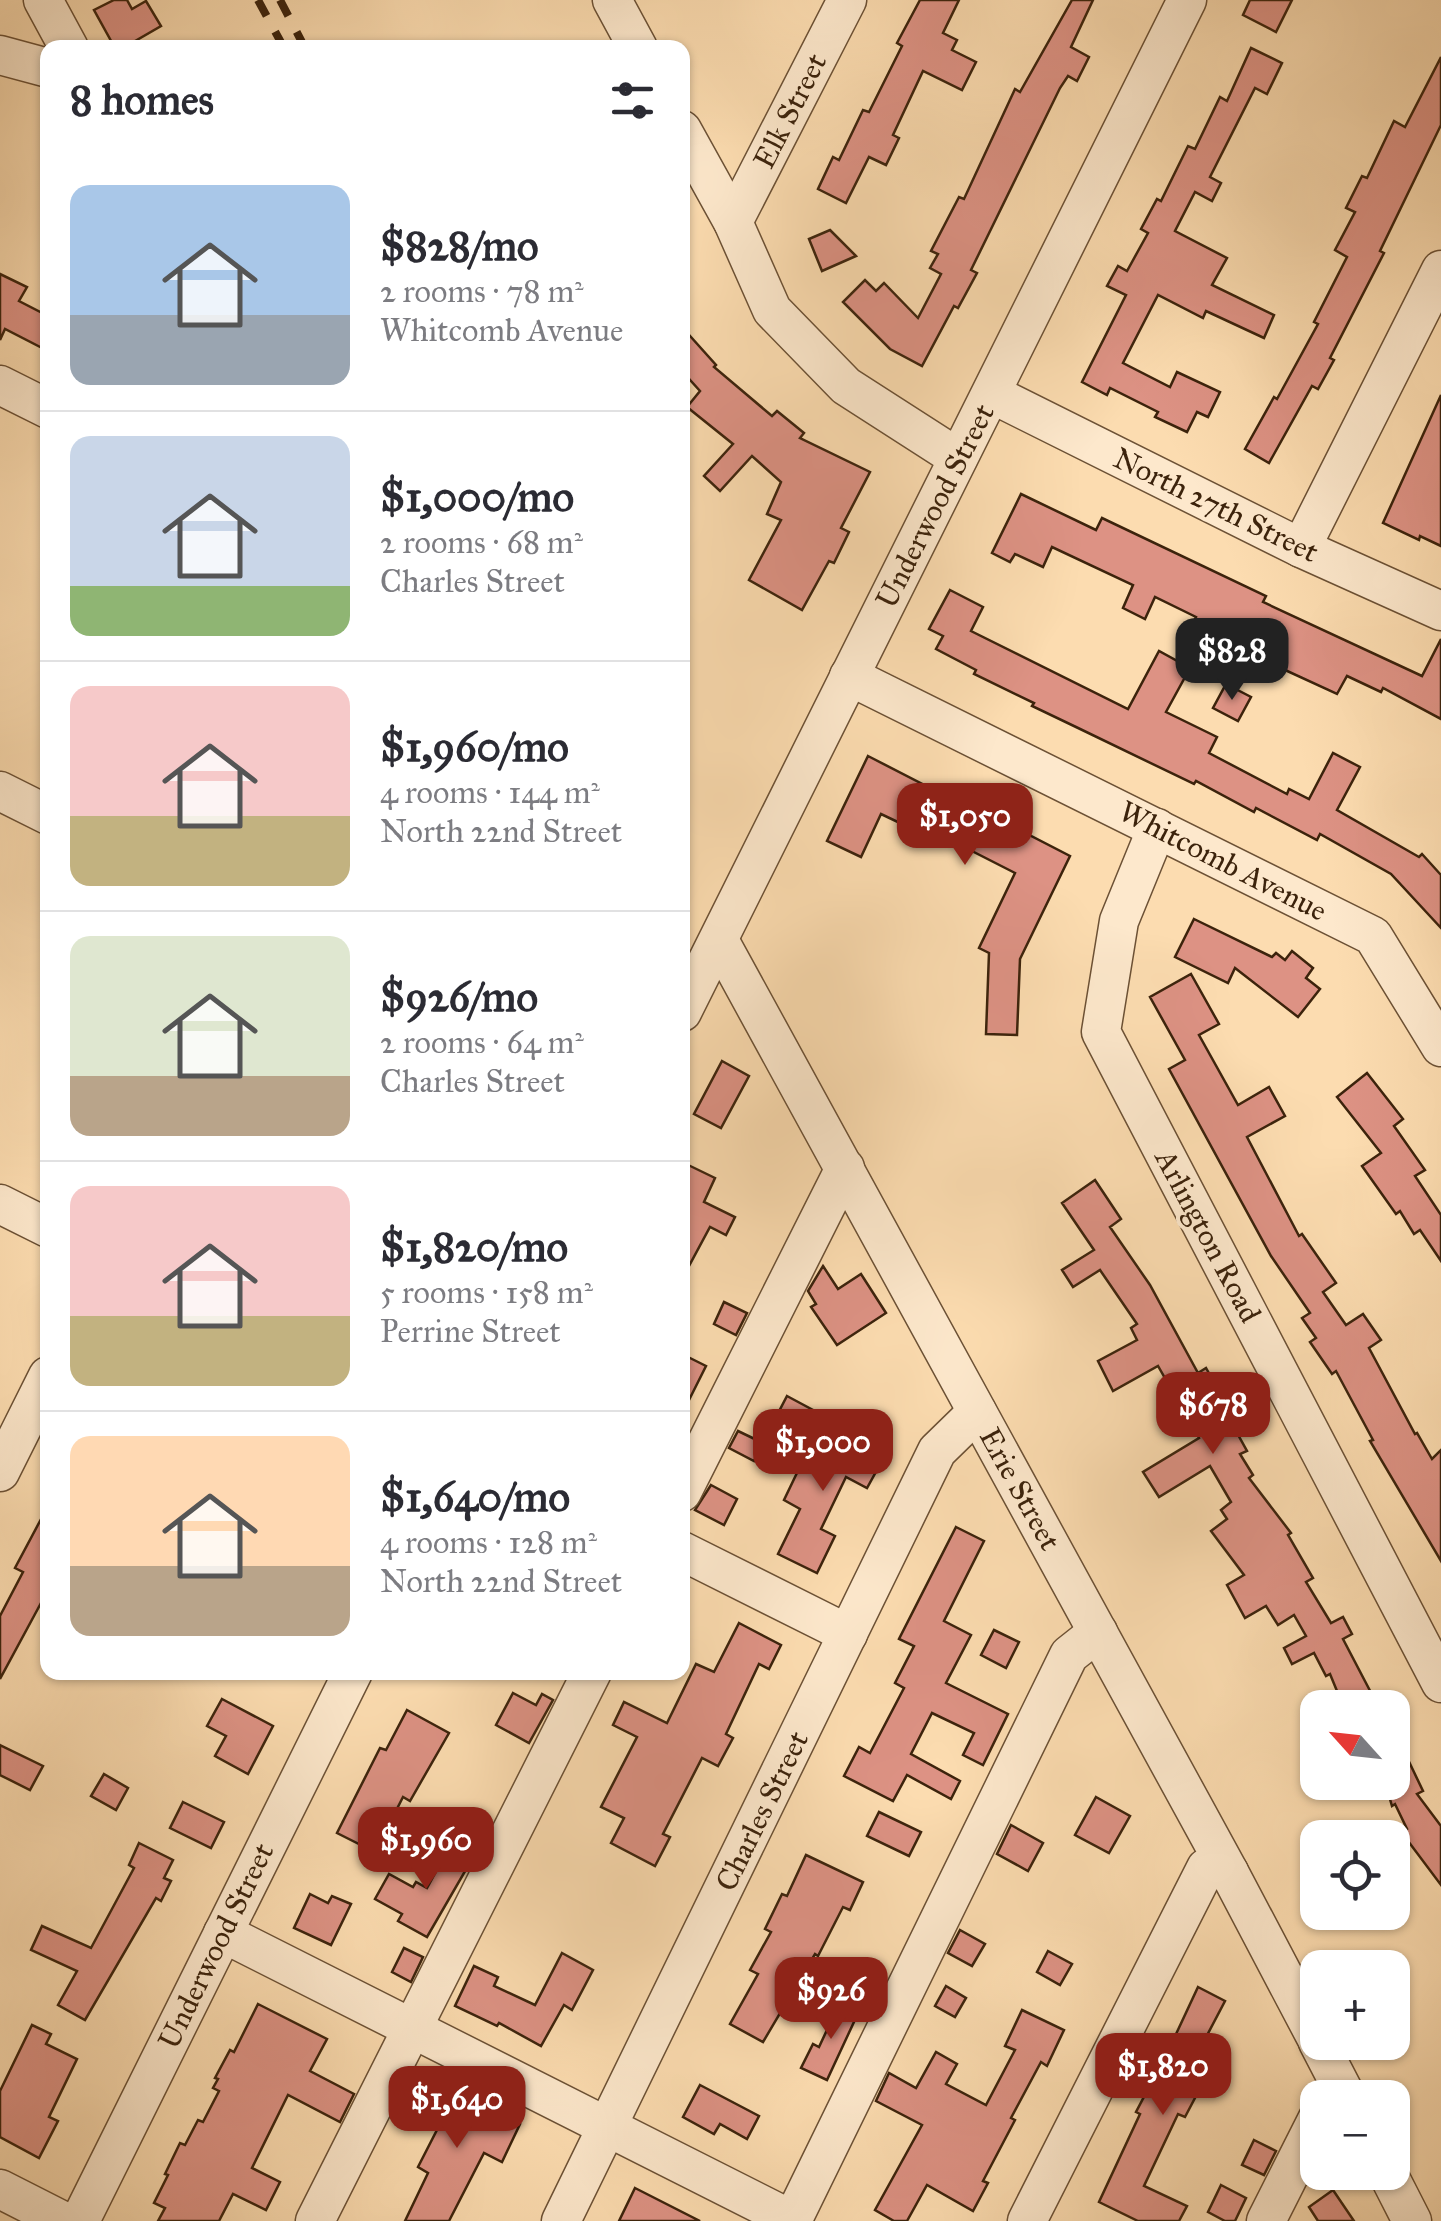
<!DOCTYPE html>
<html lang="en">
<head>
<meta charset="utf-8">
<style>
  :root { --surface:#fff; --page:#f7f7f7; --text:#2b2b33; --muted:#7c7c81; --line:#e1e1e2; --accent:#8f2418 }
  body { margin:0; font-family:"IM FELL Great Primer",serif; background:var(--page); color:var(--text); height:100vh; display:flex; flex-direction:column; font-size:38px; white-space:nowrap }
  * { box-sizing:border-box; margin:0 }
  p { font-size:32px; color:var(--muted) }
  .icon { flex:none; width:55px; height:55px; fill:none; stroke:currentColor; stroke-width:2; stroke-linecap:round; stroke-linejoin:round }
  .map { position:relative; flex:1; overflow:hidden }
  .drawer { position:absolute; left:40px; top:40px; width:650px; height:1640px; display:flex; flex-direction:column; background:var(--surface); border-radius:20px; box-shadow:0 2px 8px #0004 }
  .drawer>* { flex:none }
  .needle { width:65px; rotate:297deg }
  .tools { position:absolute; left:1300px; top:1690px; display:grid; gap:20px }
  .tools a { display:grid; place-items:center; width:110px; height:110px; border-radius:20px; background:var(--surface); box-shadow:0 2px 8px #0004; font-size:50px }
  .price { position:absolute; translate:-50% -85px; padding:0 22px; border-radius:20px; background:var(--accent); color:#fff; font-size:32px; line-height:65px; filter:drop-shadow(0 2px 5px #0008) }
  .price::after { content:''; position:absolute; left:50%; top:60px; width:30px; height:22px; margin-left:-15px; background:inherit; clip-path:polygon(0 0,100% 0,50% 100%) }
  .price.on { background:#222; color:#fff }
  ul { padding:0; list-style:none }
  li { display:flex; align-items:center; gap:30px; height:250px; padding:0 30px }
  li+li { border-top:2px solid var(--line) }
  li span { display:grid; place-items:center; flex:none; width:280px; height:200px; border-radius:20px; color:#555 }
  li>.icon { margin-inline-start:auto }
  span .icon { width:120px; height:120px; fill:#fffc; stroke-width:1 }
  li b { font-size:42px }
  h2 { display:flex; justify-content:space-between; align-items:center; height:120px; padding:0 30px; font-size:42px }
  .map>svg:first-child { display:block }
  .building { fill:#dd9284; stroke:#3c230c; stroke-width:2.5 }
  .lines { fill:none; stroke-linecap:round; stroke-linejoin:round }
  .minor-casing { stroke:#6c5135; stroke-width:41 }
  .minor { stroke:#fde8cc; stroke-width:38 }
  .rail { stroke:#3c230c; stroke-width:8; stroke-dasharray:18 18; stroke-linecap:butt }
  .labels { text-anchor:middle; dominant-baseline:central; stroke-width:8; stroke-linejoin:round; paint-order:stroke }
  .street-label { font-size:30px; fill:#3c230c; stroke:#fde8cc }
</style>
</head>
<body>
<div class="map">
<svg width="1441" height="2221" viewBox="0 0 1441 2221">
  <rect width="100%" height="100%" fill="#fcdcb0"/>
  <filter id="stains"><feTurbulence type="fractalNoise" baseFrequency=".002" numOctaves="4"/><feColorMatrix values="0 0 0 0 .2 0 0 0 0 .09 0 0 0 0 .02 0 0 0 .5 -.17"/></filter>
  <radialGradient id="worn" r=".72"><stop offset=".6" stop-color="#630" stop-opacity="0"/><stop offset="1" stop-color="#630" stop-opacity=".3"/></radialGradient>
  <g class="building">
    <path d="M114 0H127L132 9 146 1 161 26 123 48H115L94 10Z"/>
    <path d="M920 0H959L943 33 957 40 952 50 976 62 962 90 923 71 893 135 899 138 886 165 869 157 846 203 818 189 833 157 839 160 863 110 869 112 902 46 897 43Z"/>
    <path d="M1072 0H1093L1071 47 1089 57 1077 81 1068 76 1060 88 971 270 977 273 958 308 954 306 922 366 890 349 843 302 865 280 876 291 884 283 918 318 941 274 930 268 938 254 931 251 959 197 964 199 1015 89 1020 92Z"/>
    <path d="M1250 0H1292L1276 32 1243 15Z"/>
    <path d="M1251 48 1282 63 1267 94 1255 88 1210 177 1221 183 1212 201 1195 192 1175 231 1227 258 1212 285 1274 315 1264 338 1206 311 1203 318 1158 295 1123 363 1170 387 1177 372 1220 392 1208 417 1197 412 1187 432 1155 417 1158 412 1110 388 1107 395 1082 382 1126 295 1107 286 1118 266 1127 271 1148 233 1141 229 1157 199 1161 201 1188 146 1195 149 1220 97 1227 101Z"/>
    <path d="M1441 57V125L1380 251 1384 253 1330 358 1334 360 1318 389 1312 386 1269 463 1245 449 1274 397 1277 399 1318 324 1314 322 1347 257 1335 250 1355 212 1346 208 1362 176 1367 178 1394 121 1405 127Z"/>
    <path d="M830 230 856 256 822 271 809 239Z"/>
    <path d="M0 274 27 287 19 301 48 316V351L5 329 0 340Z"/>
    <path d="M682 327 716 365 714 367 772 416 777 411 804 433 800 438 870 472 841 528 849 532 834 563 829 561 802 610 749 580 781 520 767 514 781 482 752 456 720 491 704 476 733 444 687 407 700 391 682 371Z"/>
    <path d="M1441 395V546L1420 536 1419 540 1383 523Z"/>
    <path d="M1021 494 1096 530 1102 518 1266 596 1263 602 1422 676 1441 639V719L1383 688 1381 692 1347 676 1337 694 1272 664 1277 652 1217 623 1210 636 1191 628 1196 617 1155 597 1145 619 1123 608 1133 585 1052 547 1043 567 1015 554 1010 562 992 553Z"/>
    <path d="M950 590 983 607 971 631 1128 709 1159 651 1190 668 1166 712 1217 737 1209 753 1287 794 1289 789 1309 799 1333 753 1360 767 1337 810 1419 857 1422 854 1441 875V928L1391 874 1320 834 1317 840 1256 808 1254 812 1196 781 1194 784 1076 727 1032 706 1034 703 974 674 976 670 936 649 943 636 929 629Z"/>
    <path d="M1226 684 1251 697 1238 721 1213 708Z"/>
    <path d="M868 756 1004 826 1006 823 1070 856 1020 959 1017 1035 986 1034 989 953 979 948 1015 873 905 817 902 824 881 814 861 857 827 841Z"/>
    <path d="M1194 919 1272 957 1276 953 1285 960 1292 951 1313 968 1306 978 1320 989 1298 1017 1235 968 1228 983 1175 957Z"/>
    <path d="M1191 974 1219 1024 1199 1035 1238 1105 1269 1087 1285 1116 1247 1137 1299 1236 1302 1234 1336 1283 1323 1292 1346 1325 1363 1314 1381 1340 1369 1348 1415 1434 1417 1433 1432 1459 1441 1450V1561L1370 1441 1373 1440 1336 1371 1332 1374 1310 1342 1316 1338 1302 1318 1310 1313 1271 1256 1169 1069 1185 1060 1150 997Z"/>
    <path d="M722 1061 749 1076 721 1128 694 1114Z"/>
    <path d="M1367 1073 1403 1119 1394 1126 1425 1170 1415 1176 1441 1215V1261L1420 1230 1414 1234 1400 1211 1396 1214 1362 1166 1381 1153 1337 1097Z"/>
    <path d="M682 1162 715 1178 704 1202 735 1217 726 1235 710 1227 682 1279Z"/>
    <path d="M1095 1180 1121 1219 1110 1227 1150 1285 1198 1373 1206 1368 1216 1386 1208 1390 1233 1435 1237 1433 1247 1451 1240 1454 1253 1475 1249 1478 1291 1533 1288 1535 1313 1578 1306 1582 1331 1623 1343 1617 1352 1634 1343 1639 1379 1708H1344L1330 1674 1326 1676 1314 1653 1292 1664 1284 1648 1306 1636 1294 1615 1278 1625 1266 1606 1245 1618 1227 1585 1244 1575 1211 1531 1227 1519 1221 1510 1231 1502 1210 1466 1159 1497 1143 1472 1199 1438 1158 1366 1113 1391 1098 1361 1137 1340 1131 1328 1137 1324 1100 1270 1073 1287 1062 1270 1094 1250 1062 1203Z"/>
    <path d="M823 1266 838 1289 861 1274 886 1313 837 1345 811 1307 816 1304 808 1291Z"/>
    <path d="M724 1302 747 1313 736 1335 714 1324Z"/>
    <path d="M682 1354 706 1366 682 1414Z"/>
    <path d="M787 1396 813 1410 800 1435 774 1421Z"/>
    <path d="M819 1427 883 1459 867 1488 846 1477 821 1529 835 1536 817 1573 778 1554 800 1509 784 1500Z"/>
    <path d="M738 1431 763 1443 754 1461 729 1448Z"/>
    <path d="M711 1485 737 1499 724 1525 695 1510Z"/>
    <path d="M48 1506V1590L0 1679V1616L23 1572 15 1568Z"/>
    <path d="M956 1527 984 1541 944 1621 971 1635 946 1683 1008 1714 983 1765 963 1755 974 1733 932 1713 911 1754 960 1781 951 1799 907 1775 893 1801 844 1776 859 1747 870 1753 904 1688 895 1683 914 1646 899 1639Z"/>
    <path d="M739 1623 781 1645 769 1669 759 1664 726 1734 733 1738 718 1766 702 1758 663 1834 670 1837 655 1866 611 1843 624 1818 601 1807 637 1737 613 1725 624 1702 667 1723 696 1664 714 1672Z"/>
    <path d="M994 1630 1019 1642 1006 1668 981 1655Z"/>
    <path d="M513 1693 536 1705 542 1694 553 1700 529 1743 496 1725Z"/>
    <path d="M222 1699 273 1726 248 1774 215 1756 226 1736 207 1726Z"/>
    <path d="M407 1710 449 1733 410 1801 403 1797 375 1852 337 1833 380 1748 386 1750Z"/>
    <path d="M1392 1726 1423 1791 1417 1794 1441 1826V1885L1402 1833 1407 1829 1395 1804 1392 1806 1385 1782H1392Z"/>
    <path d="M0 1745 43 1766 30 1790 0 1775Z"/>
    <path d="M104 1774 128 1788 116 1810 91 1796Z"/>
    <path d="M1096 1797 1130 1816 1109 1853 1075 1835Z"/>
    <path d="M183 1802 224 1822 211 1848 170 1828Z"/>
    <path d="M879 1812 921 1832 909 1856 867 1836Z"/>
    <path d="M1011 1825 1043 1843 1028 1871 997 1854Z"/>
    <path d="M452 1842 475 1854 427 1937 398 1921 402 1914 375 1899 389 1874 413 1887 416 1882 427 1888Z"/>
    <path d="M139 1843 173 1860 164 1878 171 1881 161 1901 156 1898 85 2020 58 2005 77 1971 31 1950 42 1926 91 1948 134 1868 129 1865Z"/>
    <path d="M806 1855 863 1882 850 1910 843 1907 818 1956 815 1954 763 2042 730 2024 758 1974 750 1970 771 1932 765 1929 782 1894 787 1896Z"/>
    <path d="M310 1894 328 1903 332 1896 351 1904 331 1945 294 1928Z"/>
    <path d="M960 1930 985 1944 972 1966 948 1953Z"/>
    <path d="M404 1948 423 1957 411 1982 392 1972Z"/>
    <path d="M1048 1951 1072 1964 1060 1985 1037 1972Z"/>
    <path d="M562 1953 593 1970 572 2010 564 2005 541 2046 499 2023 497 2026 455 2006 474 1966 498 1977 494 1986 535 2005Z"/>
    <path d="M946 1986 966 1998 955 2017 935 2006Z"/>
    <path d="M1198 1987 1225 2001 1203 2043 1216 2050 1192 2094 1196 2096 1185 2117 1178 2114 1144 2186 1187 2206 1179 2221H1138L1099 2202 1140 2114 1136 2112 1156 2074 1166 2079 1180 2052 1170 2047Z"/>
    <path d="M841 2000 860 2009 827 2080 801 2068 813 2044 819 2047Z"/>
    <path d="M258 2004 327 2039 310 2071 354 2094 340 2122 288 2095 252 2168 280 2182 266 2210 233 2194 219 2221H158L165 2208 154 2203 168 2175 165 2174 180 2143 185 2145 198 2120 203 2122 219 2091 213 2088 218 2079 215 2078 230 2050 234 2052Z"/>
    <path d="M1022 2010 1064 2030 1047 2066 1041 2062 1011 2118 1015 2120 983 2181 988 2183 973 2211 927 2185 907 2221H894L875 2210 922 2125 876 2101 889 2073 916 2088 936 2052 957 2064 946 2084 986 2105 1015 2050 1005 2046Z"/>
    <path d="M32 2025 51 2034 46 2044 77 2059 49 2117 58 2121 39 2158 0 2137V2091Z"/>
    <path d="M434 2084 520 2124 502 2162 484 2153 449 2221H405L428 2173 418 2167 441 2122 420 2111Z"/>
    <path d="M700 2085 759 2116 747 2139 720 2124 714 2134 683 2117Z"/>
    <path d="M1254 2140 1276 2151 1264 2175 1242 2165Z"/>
    <path d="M1221 2185 1246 2198 1235 2221H1225L1208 2212Z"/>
    <path d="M635 2188 700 2221H619Z"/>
    <path d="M1333 2190 1354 2221H1318L1309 2207Z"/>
  </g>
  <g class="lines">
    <g class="minor-casing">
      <g id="minor">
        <path d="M43 0 69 48"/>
        <path d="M612 0 638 48"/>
        <path d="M0 55 48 68"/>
        <path d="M682 130 733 222 772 310 846 386 958 458"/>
        <path d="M733 222 847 0"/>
        <path d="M0 385 48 409"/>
        <path d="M992 394 1301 548 1441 611"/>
        <path d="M1301 548 1441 270"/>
        <path d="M849 676 1373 936 1441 1047"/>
        <path d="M0 791 48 815"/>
        <path d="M1157 828 1119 921 1101 1032 1441 1683"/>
        <path d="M719 940 1229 1872 1318 2041"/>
        <path d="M682 1012 1187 0"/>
        <path d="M0 1204 48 1228"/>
        <path d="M0 1472 48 1376"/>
        <path d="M682 1492 845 1168"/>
        <path d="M682 1551 848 1634"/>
        <path d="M223 1933 794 2221"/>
        <path d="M1318 2042 1347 2098"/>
        <path d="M1387 2172 1412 2221"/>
        <path d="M0 2189 63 2221"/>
        <path d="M80 2221 353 1672"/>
        <path d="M315 2221 592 1672"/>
        <path d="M561 2221 937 1451 977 1412"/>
        <path d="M792 2221 1069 1655 1098 1632"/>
        <path d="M1027 2221 1206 1868 1229 1872"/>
        <path d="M1266 2221 1318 2118"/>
      </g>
    </g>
    <use href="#minor" class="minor"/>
    <g class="rail">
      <path d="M258 0 284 48"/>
      <path d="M280 0 305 48"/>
    </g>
  </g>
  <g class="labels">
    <g class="street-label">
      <text transform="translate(790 111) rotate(-63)">Elk Street</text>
      <text transform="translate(1216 505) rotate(26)">North 27th Street</text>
      <text transform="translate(935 506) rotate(-63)">Underwood Street</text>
      <text transform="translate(1223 861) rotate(27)">Whitcomb Avenue</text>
      <text transform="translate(1208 1236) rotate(62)">Arlington Road</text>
      <text transform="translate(1020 1489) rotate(61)">Erie Street</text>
      <text transform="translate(762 1811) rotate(-64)">Charles Street</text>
      <text transform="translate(216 1946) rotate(-64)">Underwood Street</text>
    </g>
  </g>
  <rect width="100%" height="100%" filter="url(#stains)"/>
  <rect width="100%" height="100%" fill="url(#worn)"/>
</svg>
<div class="tools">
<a><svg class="needle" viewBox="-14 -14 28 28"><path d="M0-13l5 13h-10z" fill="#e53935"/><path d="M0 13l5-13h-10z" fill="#7c7c81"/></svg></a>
<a><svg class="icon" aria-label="locate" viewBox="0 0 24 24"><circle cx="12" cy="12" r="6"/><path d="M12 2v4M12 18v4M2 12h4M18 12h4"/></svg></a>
<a>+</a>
<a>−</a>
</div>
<b class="price on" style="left:1232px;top:703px">$828</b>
<b class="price" style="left:965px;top:868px">$1,050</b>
<b class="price" style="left:1213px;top:1457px">$678</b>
<b class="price" style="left:823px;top:1494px">$1,000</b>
<b class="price" style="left:426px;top:1892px">$1,960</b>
<b class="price" style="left:831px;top:2042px">$926</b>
<b class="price" style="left:1163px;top:2118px">$1,820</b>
<b class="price" style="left:457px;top:2151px">$1,640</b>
<section class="drawer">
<h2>8 homes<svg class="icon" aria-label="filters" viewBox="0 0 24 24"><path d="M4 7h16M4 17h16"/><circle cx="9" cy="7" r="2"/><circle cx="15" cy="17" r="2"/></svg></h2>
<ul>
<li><span style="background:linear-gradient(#a9c7e8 65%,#9aa5b1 0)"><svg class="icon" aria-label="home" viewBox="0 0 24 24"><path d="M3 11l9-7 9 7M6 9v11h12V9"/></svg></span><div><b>$828/mo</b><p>2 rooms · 78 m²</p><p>Whitcomb Avenue</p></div></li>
<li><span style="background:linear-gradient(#c9d6e8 75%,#8fb573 0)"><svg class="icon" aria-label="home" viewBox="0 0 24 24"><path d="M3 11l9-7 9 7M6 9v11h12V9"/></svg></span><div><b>$1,000/mo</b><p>2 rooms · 68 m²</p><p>Charles Street</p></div></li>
<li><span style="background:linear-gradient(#f6c9c9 65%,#c2b280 0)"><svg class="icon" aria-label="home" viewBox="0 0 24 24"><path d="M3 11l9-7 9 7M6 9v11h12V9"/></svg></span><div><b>$1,960/mo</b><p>4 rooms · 144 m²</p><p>North 22nd Street</p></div></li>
<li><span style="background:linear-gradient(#dfe7d0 70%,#b9a48a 0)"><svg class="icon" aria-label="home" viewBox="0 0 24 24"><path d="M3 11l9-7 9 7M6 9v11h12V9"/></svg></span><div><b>$926/mo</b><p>2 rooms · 64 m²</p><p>Charles Street</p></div></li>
<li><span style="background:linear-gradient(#f6c9c9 65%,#c2b280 0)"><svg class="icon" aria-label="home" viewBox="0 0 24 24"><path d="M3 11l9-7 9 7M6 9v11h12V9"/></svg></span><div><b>$1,820/mo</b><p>5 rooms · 158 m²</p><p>Perrine Street</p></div></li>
<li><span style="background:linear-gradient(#ffd9b3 65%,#b9a48a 0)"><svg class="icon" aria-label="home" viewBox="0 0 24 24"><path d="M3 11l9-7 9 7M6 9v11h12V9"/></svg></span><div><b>$1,640/mo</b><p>4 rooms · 128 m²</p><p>North 22nd Street</p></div></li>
</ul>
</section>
</div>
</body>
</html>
